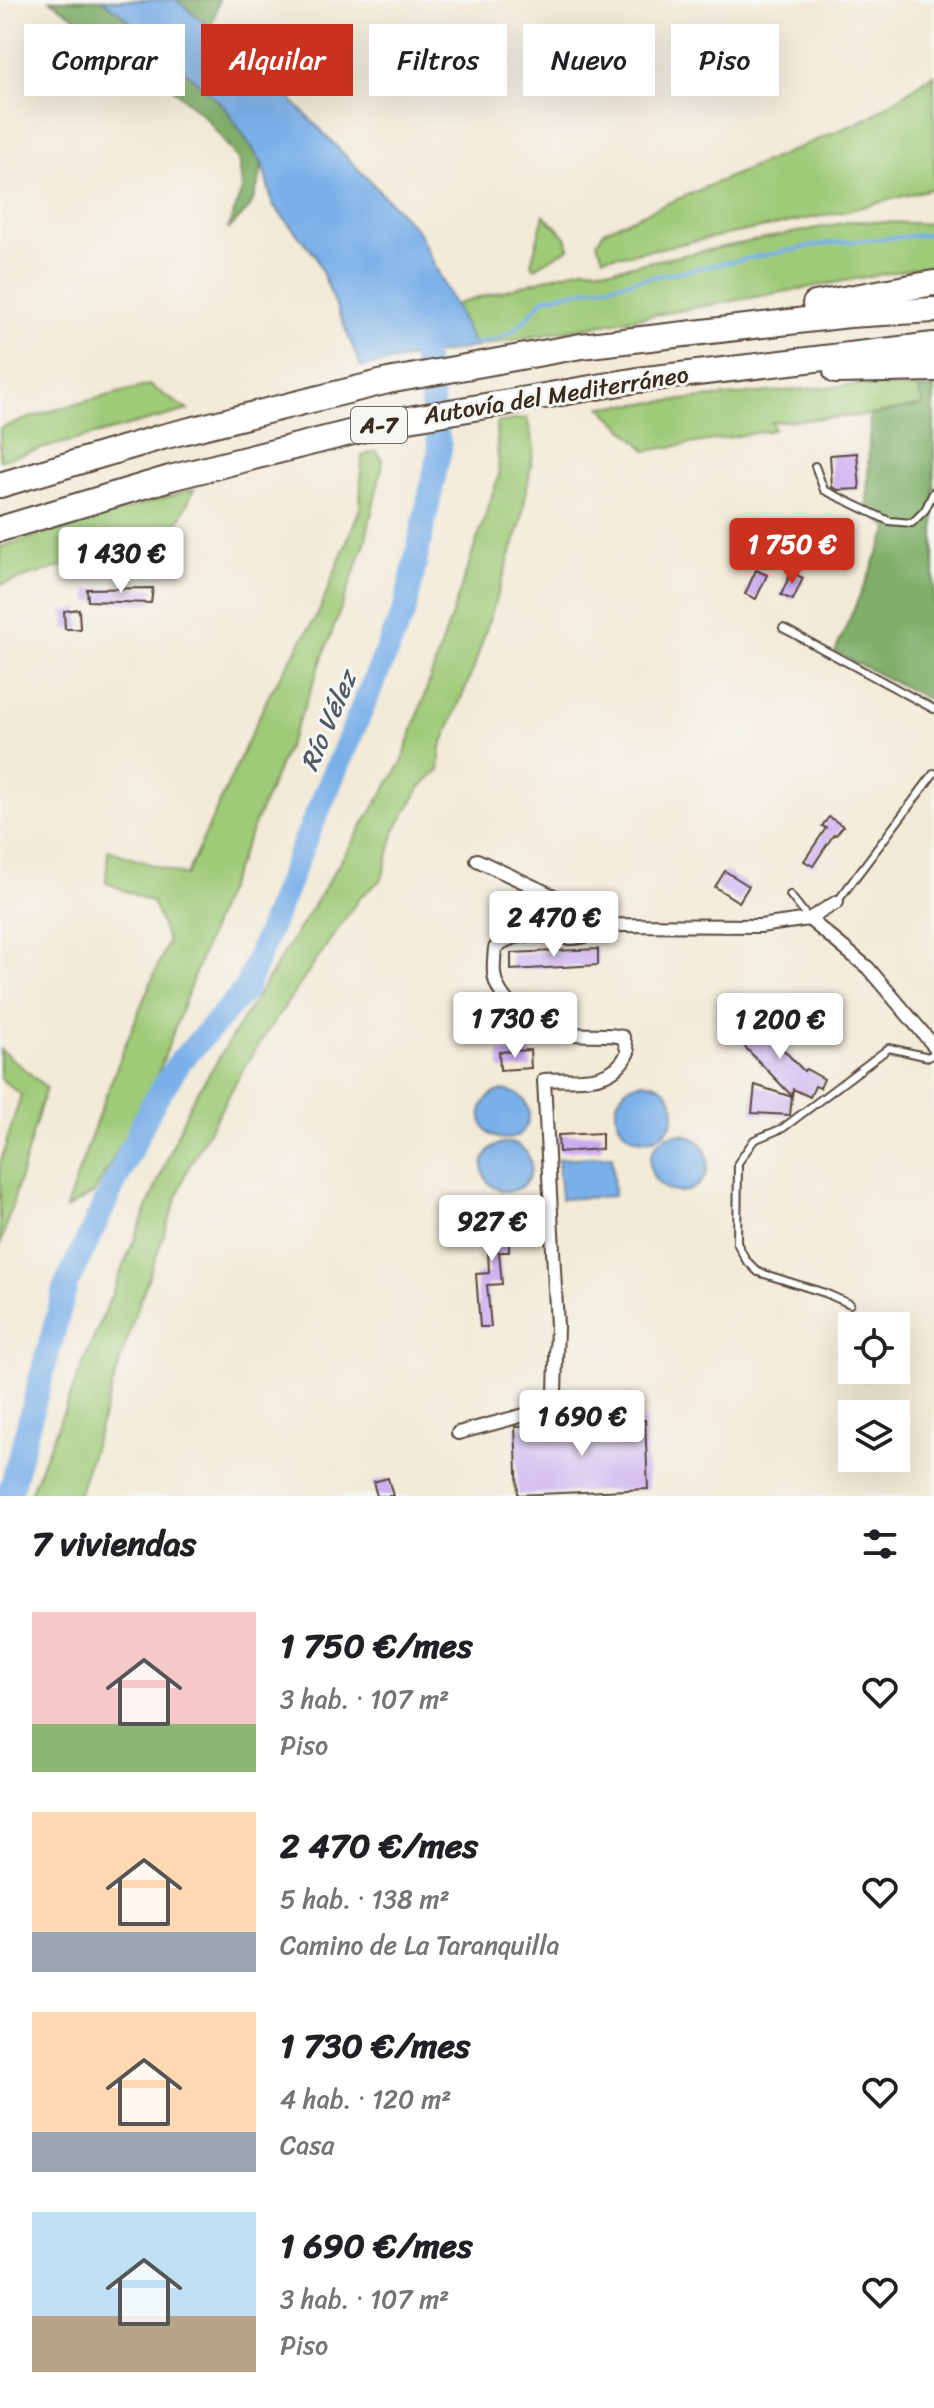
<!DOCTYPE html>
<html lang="es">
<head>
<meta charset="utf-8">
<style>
  :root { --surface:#fff; --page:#f6f6f6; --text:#202124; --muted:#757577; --accent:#c8321e }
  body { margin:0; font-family:Sriracha,sans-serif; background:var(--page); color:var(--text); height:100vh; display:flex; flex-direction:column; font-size:30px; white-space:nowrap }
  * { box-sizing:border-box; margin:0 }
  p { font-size:26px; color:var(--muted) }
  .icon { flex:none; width:44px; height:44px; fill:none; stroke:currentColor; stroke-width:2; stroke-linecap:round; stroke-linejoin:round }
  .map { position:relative; height:1496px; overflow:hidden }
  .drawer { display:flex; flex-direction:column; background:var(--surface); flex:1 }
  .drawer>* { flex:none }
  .top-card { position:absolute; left:24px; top:24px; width:886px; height:72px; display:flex; gap:16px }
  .tools { position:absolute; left:838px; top:1312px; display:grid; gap:16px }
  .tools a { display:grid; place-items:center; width:72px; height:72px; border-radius:0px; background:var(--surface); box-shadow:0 8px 32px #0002; font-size:40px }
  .price { position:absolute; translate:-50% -68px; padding:0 18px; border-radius:8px; background:#fff; color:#222; font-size:26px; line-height:52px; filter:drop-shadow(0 2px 4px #0008) }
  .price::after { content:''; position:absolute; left:50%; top:48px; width:24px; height:18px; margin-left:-12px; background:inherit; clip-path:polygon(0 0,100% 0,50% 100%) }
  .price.active { background:var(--accent); color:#fff }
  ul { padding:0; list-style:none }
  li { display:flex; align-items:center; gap:24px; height:200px; padding:0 32px }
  li span { display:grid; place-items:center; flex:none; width:224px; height:160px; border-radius:0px; color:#555 }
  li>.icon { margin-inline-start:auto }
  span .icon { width:96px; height:96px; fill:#fffc; stroke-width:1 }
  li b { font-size:34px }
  h2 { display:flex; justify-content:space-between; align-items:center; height:96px; padding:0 32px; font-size:34px }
  .chip { padding:0 28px; border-radius:0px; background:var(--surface); box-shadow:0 8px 32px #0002; font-size:28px; line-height:72px }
  .chip.active { background:var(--accent); color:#fff }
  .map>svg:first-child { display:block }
  .green { fill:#9fca77; stroke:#6d7a4a; stroke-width:2 }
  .forest { fill:#7fae68; stroke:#5d6c43; stroke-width:2 }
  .water { fill:#7ab0e9; stroke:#5a6d84; stroke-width:2 }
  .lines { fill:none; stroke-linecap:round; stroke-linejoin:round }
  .stream { stroke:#7ab0e9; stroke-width:4 }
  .river { stroke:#7ab0e9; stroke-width:24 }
  .building { fill:#c9acf1 }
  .service-casing { stroke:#57473a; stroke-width:10 }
  .minor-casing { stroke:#57473a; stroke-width:16 }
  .motorway-casing { stroke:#57473a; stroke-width:28 }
  .service { stroke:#fff; stroke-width:6 }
  .minor { stroke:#fff; stroke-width:12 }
  .motorway { stroke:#fff; stroke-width:24 }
  .labels { text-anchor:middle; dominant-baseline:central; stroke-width:6; stroke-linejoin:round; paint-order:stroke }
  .shield { fill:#f6f6f2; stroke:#73675e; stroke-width:2 }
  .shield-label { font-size:22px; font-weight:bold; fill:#3b2a1e }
  .street-label { font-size:24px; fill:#3b2a1e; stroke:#f6f6f2 }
  .water-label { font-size:26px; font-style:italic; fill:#515965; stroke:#f6f6f2 }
</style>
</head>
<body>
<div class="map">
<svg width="934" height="1496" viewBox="0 0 934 1496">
  <rect width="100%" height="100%" fill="#f6f6f2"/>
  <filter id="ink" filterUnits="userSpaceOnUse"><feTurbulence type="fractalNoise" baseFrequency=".0125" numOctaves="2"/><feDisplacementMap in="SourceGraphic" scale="16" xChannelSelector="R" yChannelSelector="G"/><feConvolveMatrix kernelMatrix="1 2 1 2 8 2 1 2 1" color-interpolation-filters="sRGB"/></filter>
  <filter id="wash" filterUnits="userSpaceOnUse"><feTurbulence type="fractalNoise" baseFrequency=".006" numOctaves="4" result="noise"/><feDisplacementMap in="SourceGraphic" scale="32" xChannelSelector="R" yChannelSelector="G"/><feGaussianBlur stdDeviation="1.8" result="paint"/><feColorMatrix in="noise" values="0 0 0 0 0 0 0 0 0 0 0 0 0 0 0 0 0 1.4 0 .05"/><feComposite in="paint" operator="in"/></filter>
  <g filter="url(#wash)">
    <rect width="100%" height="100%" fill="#f3ead7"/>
    <g class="green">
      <path d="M934 74V188L847 211 630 254 603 257 597 242 605 230 868 118Z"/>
      <path d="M544 215 566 237 569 248 535 268 531 264Z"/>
      <path d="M853 221 934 224V265L475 347 454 305 583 268 613 269Z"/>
      <path d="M149 385 188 410 0 460V428L60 408Z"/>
      <path d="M852 385 918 388 924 405 870 415 772 422 774 430 647 451 601 407Z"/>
      <path d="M527 418 534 448 521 522 473 670 441 747 439 771 421 787 395 830 382 879 360 897 250 1057 187 1170 133 1321 78 1496H29L189 1106 402 762 499 475 496 423Z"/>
      <path d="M376 451 383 462 365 543 304 708 221 903 153 1087 94 1193 66 1209C96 1118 130 1029 168 942L153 903 106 882 108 850 186 876 269 695 318 614 360 508 362 456Z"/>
      <path d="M194 489 179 521 140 543 0 585V547Z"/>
      <path d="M0 1049 46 1087 0 1247V1164L21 1095 0 1078Z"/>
    </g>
    <g class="forest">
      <path d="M50 0H101L118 11 224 106 262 163 260 179 251 206 228 230 242 189 239 161 206 118 158 75Z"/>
      <path d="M176 0H219L211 29Z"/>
      <path d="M918 388H934V702L835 652 889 529 867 507 870 415 923 405Z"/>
    </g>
    <g class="water">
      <path d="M101 0H176L260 67 418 231 475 347 361 367 315 255 273 205 262 163 224 106 118 11Z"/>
      <circle cx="645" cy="1111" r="29"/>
      <circle cx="505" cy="1115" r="24"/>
      <circle cx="679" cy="1163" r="29"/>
      <circle cx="507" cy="1167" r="24"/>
      <path d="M612 1156 614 1196 561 1199 558 1159Z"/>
    </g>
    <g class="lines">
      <path class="stream" d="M468 345C509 339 518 331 544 298L823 244 934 234"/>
      <path class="river" d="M9 1496 66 1285 151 1107 178 1064 245 990 302 848 405 609 440 449 423 351 414 326"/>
    </g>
    <g id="blocks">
      <g class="building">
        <path d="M857 453 860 489 838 490 832 487 830 455Z"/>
        <path d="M756 570 767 575 756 599 745 594Z"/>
        <path d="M791 572 803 578 793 600 781 595Z"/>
        <path d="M153 588 151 603 88 601 87 589Z"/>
        <path d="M79 609 80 629H65L64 611Z"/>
        <path d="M829 817 843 826 836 835 834 834 813 866 804 861 826 828 822 826Z"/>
        <path d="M725 871 749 886 739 902 715 887Z"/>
        <path d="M504 896 506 915H493L491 897Z"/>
        <path d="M598 949V965L511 970V953Z"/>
        <path d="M762 1016 775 1029 769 1035 804 1071 806 1069 824 1079 820 1088 815 1086 810 1097 793 1089 792 1096 743 1045 757 1032 751 1027Z"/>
        <path d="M530 1050 531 1068 500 1070 499 1052Z"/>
        <path d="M755 1085 792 1097 790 1115 752 1113Z"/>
        <path d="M602 1133V1149L559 1152 558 1135Z"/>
        <path d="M496 1207 498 1223H508L509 1252H499L502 1284 487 1285 491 1327H480L476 1274 489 1273 486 1208Z"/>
        <path d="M645 1420 648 1489 518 1495 515 1427Z"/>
        <path d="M388 1478 393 1496H377L373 1482Z"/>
      </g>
    </g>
  </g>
  <g filter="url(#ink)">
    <use href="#blocks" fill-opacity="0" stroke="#57473a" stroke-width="2"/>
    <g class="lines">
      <g class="service-casing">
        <g id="service">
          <path d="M815 466 824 490 889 521 912 523 925 510 934 491"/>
          <path d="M783 628 934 709"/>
          <path d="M790 895 809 919"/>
          <path d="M837 902 934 773"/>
          <path d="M850 1304 825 1293 758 1272 746 1260 737 1243 738 1163 754 1140 783 1128 889 1048 929 1057 934 1052"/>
        </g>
      </g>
      <g class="minor-casing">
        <g id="minor">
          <path d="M477 860 615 925 760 926 809 919 837 902"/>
          <path d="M809 919 868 968 934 1046"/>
          <path d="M458 1433 528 1414 547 1403 555 1392 557 1326 544 1080C576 1078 613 1086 628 1052L623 1037C606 1033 590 1036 573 1034 546 1031 508 1012 497 985 492 974 494 960 495 948 518 927 544 939 573 938 587 937 601 931 615 925"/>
        </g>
      </g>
      <g class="motorway-casing">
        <g id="motorway">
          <path d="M815 304 934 283"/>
          <path d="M836 371 934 369"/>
          <path d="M0 485 162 437 388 381 581 346 849 315 934 310"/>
          <path d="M0 529 170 478 397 421 638 380 934 345"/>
        </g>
      </g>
      <use href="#service" class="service"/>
      <use href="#minor" class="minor"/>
      <use href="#motorway" class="motorway"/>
    </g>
  </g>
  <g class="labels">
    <rect class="shield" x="351" y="407" width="56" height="36" rx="6"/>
    <g class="shield-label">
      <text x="379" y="425">A-7</text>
    </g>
    <g class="street-label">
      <text transform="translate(556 395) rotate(-9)">Autovía del Mediterráneo</text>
    </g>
    <g class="water-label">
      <text transform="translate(328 721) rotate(-67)">Río Vélez</text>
    </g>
  </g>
</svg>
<div class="tools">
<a><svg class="icon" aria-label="locate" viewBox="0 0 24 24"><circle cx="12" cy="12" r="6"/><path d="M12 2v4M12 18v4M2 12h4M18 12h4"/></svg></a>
<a><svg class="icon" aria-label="layers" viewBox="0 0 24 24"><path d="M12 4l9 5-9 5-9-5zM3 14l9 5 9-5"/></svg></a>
</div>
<b class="price active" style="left:792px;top:586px">1 750 €</b>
<b class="price" style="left:121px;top:595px">1 430 €</b>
<b class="price" style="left:554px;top:959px">2 470 €</b>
<b class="price" style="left:515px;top:1060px">1 730 €</b>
<b class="price" style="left:780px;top:1061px">1 200 €</b>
<b class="price" style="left:492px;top:1263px">927 €</b>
<b class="price" style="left:582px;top:1458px">1 690 €</b>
<div class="top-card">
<a class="chip">Comprar</a>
<a class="chip active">Alquilar</a>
<a class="chip">Filtros</a>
<a class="chip">Nuevo</a>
<a class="chip">Piso</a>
</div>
</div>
<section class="drawer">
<h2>7 viviendas<svg class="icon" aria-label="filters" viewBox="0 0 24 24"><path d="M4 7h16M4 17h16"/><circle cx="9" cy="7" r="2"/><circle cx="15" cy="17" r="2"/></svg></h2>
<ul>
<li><span style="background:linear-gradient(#f6c9c9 70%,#8fb573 0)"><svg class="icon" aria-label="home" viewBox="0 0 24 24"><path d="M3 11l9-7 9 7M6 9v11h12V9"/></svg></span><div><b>1 750 €/mes</b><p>3 hab. · 107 m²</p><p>Piso</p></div><svg class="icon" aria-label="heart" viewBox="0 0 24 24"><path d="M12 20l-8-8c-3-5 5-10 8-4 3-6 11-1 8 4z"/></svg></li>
<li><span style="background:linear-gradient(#ffd9b3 75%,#9aa5b1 0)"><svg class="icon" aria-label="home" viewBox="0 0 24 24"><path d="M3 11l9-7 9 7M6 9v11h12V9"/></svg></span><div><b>2 470 €/mes</b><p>5 hab. · 138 m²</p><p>Camino de La Taranquilla</p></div><svg class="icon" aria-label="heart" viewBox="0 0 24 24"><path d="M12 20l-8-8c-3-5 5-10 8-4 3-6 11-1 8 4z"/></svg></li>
<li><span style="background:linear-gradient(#ffd9b3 75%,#9aa5b1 0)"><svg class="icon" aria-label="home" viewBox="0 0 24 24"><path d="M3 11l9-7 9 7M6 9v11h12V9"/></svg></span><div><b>1 730 €/mes</b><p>4 hab. · 120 m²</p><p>Casa</p></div><svg class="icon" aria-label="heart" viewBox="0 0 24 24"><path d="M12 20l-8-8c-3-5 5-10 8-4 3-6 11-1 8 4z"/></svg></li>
<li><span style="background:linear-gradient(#bfe0f5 65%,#b9a48a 0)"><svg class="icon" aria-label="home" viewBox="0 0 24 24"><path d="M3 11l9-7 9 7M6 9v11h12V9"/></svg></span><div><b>1 690 €/mes</b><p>3 hab. · 107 m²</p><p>Piso</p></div><svg class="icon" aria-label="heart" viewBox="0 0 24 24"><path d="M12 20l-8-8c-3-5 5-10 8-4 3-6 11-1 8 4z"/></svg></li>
</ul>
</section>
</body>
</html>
